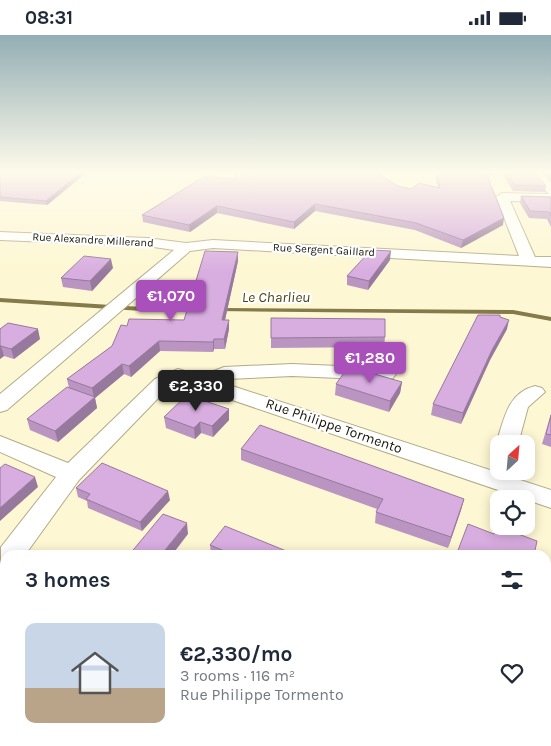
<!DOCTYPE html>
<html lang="en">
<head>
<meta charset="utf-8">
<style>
  :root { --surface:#fff; --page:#f2f2f3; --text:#1f2937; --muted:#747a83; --accent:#aa50bb }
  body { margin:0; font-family:Karla,sans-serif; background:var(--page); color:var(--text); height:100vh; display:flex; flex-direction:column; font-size:19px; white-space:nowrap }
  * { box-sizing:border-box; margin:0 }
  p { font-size:16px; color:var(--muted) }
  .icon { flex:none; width:28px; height:28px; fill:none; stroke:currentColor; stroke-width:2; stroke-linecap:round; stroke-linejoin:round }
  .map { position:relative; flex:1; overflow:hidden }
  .side { position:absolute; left:0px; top:515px; width:551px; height:196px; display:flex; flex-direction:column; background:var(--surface); border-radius:15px 15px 0 0; box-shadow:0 2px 12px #0003 }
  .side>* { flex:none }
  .needle { width:32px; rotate:26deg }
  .controls { position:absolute; left:490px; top:400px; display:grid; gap:10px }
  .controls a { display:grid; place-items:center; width:45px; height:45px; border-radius:10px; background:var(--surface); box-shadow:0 2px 12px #0003; font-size:25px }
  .price { position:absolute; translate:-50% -42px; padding:0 11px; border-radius:5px; background:var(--accent); color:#fff; font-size:16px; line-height:32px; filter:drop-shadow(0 1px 2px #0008) }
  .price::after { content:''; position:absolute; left:50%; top:30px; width:15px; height:11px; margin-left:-8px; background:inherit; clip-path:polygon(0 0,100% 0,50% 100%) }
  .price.on { background:#222; color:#fff }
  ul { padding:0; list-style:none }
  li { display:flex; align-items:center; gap:15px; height:125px; padding:0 25px }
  li span { display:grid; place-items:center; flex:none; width:140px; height:100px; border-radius:10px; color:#555 }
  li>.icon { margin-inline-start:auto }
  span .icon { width:60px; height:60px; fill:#fffc; stroke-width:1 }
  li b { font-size:21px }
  h2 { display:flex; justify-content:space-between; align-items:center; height:60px; padding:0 25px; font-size:21px }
  .status { display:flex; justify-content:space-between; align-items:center; height:35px; padding:0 25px; background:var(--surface); direction:ltr }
  .status svg { height:14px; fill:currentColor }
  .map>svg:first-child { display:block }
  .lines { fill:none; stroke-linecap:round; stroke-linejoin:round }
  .stream { fill:#847a4a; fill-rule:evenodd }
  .street-casing { stroke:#b1ab89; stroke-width:2 }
  .street { fill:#fff; fill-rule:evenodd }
  .wall { fill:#ba95c1 }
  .shaded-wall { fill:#97799d }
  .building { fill:#d8ade0; stroke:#97799d }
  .labels { text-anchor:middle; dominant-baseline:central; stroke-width:4.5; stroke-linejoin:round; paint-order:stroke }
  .far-street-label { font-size:11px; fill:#161307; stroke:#fff }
  .street-label { font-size:14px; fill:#161307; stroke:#fff }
  .water-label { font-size:15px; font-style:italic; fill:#4d4311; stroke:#fff }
</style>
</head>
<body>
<div class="status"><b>08:31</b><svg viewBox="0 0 49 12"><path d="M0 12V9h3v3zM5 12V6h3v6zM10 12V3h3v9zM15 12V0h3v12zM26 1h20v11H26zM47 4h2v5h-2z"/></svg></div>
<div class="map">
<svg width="551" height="711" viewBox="0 0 551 711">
  <rect width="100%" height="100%" fill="#fdf7d3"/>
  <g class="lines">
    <g class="stream">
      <path d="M0 263 158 273H197L200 275 197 277H158L0 267Z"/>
      <path d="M219 273 513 275 551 282V286L513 279 217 276 216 275Z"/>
    </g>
    <g class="street-casing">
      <g id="street">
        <path d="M530 138H542L551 148V167L510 166 535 222H551V232L213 213 190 216 7 375 0 377V359L174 215 147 211 0 205V197L147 203 186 208 213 205 519 221 496 162 502 158 549 159Z"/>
        <path d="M292 329 386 333 393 335 396 339 393 343 386 345 292 341 227 344 220 347 551 455V473L179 347 169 352 79 445 25 520H5V529L1 528V512L56 442 0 417V401L68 428 155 344 178 334 201 341 224 332Z"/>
        <path d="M535 351 542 353 545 357 528 372 518 409H499V414L496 409C504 385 507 358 535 351Z"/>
        <path d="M313 706H354L356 711H315Z"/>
      </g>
    </g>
    <use href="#street" class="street"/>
  </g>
  <g class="wall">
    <path d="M0 138H86L47 170 0 166Z"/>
    <path d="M436 138H495L487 142 503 190 461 213 415 195 315 176 294 194 217 178 190 197 143 187 142 180 235 144 398 151 411 154 438 153 435 140Z"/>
    <path d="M502 138H535L546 151 545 157 513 156Z"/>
    <path d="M544 138H551V146Z"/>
    <path d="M521 161 551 162V192L547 184 529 183 520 168Z"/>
    <path d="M238 217V226L225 285 229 294 225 314H214L213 317 160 316 131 342 124 339 95 363 97 373 58 407 30 395 27 384 69 353 67 344 112 311 127 291 184 285Z"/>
    <path d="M390 225 368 255 347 250V241Z"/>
    <path d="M113 233 92 256 63 252 61 243Z"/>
    <path d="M500 282 507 294 490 325 461 389 431 380 433 369Z"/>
    <path d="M271 283 385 302 384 312 271 313Z"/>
    <path d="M0 294 40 304 14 324 4 321 0 324Z"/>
    <path d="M402 347 400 358 389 377 335 360 336 349Z"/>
    <path d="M551 379V412L542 409Z"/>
    <path d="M164 382 229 385 213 402 201 398 195 404 166 393Z"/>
    <path d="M241 414 464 464 461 475 448 513 375 488 376 477 377 474 241 425Z"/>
    <path d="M76 453 170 465 142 496 88 473 87 466 78 462Z"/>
    <path d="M210 510 296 520H214L211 519Z"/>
    <path d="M5 582V641L0 638V585Z"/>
    <path d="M146 706H210L207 711H155Z"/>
    <path d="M492 706H545L544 711H491Z"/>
  </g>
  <g class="shaded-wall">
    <path d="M80 138H86L47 170 46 166Z"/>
    <path d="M485 138H495L484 143Z"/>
    <path d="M315 169V176L294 194V187Z"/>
    <path d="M217 171V178L190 197 189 190Z"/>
    <path d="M504 183 503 190 461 213 463 205Z"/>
    <path d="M391 216 390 225 368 255 369 246Z"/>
    <path d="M238 217V226L223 294 222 285Z"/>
    <path d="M111 224 113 233 92 256 90 246Z"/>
    <path d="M229 285V294L225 314 224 304Z"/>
    <path d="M509 285 507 294 490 325 461 389 463 378 492 315Z"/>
    <path d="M38 294 40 304 14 324 11 314Z"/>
    <path d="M214 304V314L213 317V307Z"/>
    <path d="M159 306 160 316 131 342 129 331Z"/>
    <path d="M0 311H1L4 321 0 324Z"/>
    <path d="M122 329 124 339 95 363 97 373 58 407 55 396 94 363 92 353Z"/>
    <path d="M402 347 400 358 389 377 390 366Z"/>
    <path d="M229 374V385L213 402 212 391Z"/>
    <path d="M200 387 201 398 195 404 194 393Z"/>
    <path d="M35 442 38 452 0 486V473Z"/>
    <path d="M168 456 170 465 142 496 140 487Z"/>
    <path d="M464 464 461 475 448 513 451 502Z"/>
    <path d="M187 488 188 499 172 520H161Z"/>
    <path d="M203 706H210L207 711H200Z"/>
  </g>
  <g class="building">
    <path d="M0 138H80L46 166 0 162Z"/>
    <path d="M235 138H377L398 151 411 154 419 148 440 153 437 138H486L504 183 463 205 416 188 315 169 294 187 217 171 189 190 142 180 205 141 235 144Z"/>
    <path d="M507 138H535L546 151 515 150Z"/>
    <path d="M521 161 551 162V181L549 177 530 176Z"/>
    <path d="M371 215 391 216 369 246 347 241Z"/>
    <path d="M205 216 238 217 222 285H229L224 304H214L213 307 159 306 129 331 122 329 92 353 67 344 112 311 121 290 127 291 129 284 184 285Z"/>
    <path d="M84 221 111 224 90 246 61 243Z"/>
    <path d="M478 280H500V282L509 285 492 315 463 378 433 369Z"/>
    <path d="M271 283 385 284V302L271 303Z"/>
    <path d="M8 288 38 294 11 314 1 311H0V294Z"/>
    <path d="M346 335H361L402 347 390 366 336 349Z"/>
    <path d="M67 352 95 362 55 396 27 384Z"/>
    <path d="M187 360 229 374 212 391 200 387 194 393 164 382Z"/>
    <path d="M551 380V400L546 399Z"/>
    <path d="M260 390 464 464 451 502 376 477 383 464 241 414Z"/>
    <path d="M102 428 168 456 140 487 86 464 90 459 76 453Z"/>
    <path d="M5 429 35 442 0 473V433Z"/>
    <path d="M163 479 187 488 161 520H129Z"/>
    <path d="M468 489 494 499 497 491 537 506 534 520H461L457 518Z"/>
    <path d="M225 491 296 520H234L210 510Z"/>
    <path d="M4 581 5 582V634L0 631V585Z"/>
    <path d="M546 655 551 657V673L546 700Z"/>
    <path d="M161 706H203L200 711H170Z"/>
    <path d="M494 706H545L544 711H493Z"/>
  </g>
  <linearGradient id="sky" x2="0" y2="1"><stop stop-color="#93aeb4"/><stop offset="0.58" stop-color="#fefbeb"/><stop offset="1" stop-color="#fefbeb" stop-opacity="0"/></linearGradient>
  <rect width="551" height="237" fill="url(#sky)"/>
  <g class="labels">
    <g class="far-street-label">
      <text transform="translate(93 205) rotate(3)">Rue Alexandre Millerand</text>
      <text transform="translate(324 215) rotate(3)">Rue Sergent Gaillard</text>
    </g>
    <g class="street-label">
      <text transform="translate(334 391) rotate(19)">Rue Philippe Tormento</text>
    </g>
    <g class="water-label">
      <text x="276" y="262">Le Charlieu</text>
    </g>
  </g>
</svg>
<div class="controls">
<a><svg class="needle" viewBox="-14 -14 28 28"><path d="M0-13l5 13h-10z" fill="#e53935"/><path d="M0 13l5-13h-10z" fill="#747a83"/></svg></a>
<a><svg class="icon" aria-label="locate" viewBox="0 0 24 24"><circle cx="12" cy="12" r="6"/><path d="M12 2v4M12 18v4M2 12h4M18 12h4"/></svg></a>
</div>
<b class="price" style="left:171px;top:287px">€1,070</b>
<b class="price" style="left:370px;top:349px">€1,280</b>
<b class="price on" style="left:196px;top:377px">€2,330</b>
<section class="side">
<h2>3 homes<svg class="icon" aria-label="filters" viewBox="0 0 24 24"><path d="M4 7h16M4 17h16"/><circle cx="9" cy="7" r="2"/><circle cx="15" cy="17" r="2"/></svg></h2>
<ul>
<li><span style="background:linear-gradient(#c9d6e8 65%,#b9a48a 0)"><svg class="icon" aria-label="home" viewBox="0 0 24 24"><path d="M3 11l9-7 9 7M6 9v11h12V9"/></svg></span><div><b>€2,330/mo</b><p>3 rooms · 116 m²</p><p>Rue Philippe Tormento</p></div><svg class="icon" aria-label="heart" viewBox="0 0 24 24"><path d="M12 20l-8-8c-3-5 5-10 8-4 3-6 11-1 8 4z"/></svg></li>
</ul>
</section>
</div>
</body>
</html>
